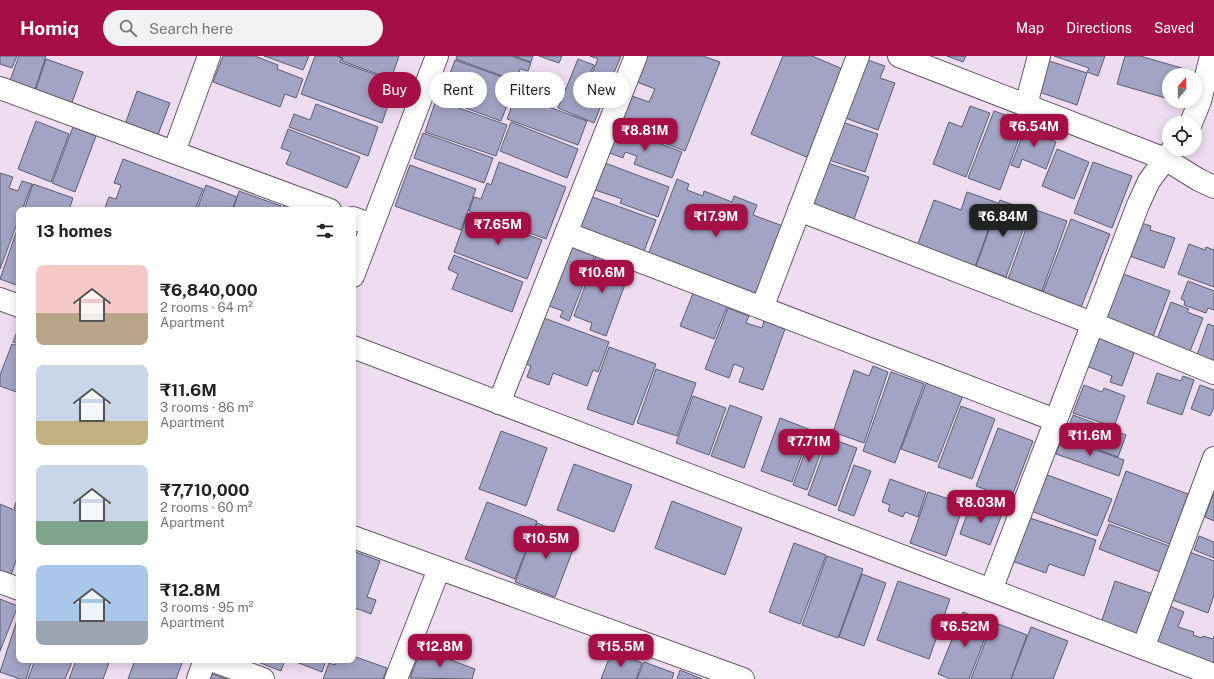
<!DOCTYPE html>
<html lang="en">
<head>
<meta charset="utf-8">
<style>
  :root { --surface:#fff; --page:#f2f2f2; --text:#222; --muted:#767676; --accent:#a60f45 }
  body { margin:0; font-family:"Public Sans",sans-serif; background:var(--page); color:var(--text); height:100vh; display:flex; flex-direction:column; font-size:15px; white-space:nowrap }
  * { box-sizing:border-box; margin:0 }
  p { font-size:13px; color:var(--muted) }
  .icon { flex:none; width:22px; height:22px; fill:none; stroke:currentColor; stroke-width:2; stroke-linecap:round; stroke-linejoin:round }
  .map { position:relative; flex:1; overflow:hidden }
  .sheet { position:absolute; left:16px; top:151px; width:340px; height:456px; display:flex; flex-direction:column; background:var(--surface); border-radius:8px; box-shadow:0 2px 10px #0003 }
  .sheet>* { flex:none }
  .banner { position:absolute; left:368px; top:16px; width:380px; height:36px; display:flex; gap:8px }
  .needle { width:26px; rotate:20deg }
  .fabs { position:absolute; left:1162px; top:12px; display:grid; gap:8px }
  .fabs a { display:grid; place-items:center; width:40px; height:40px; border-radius:50%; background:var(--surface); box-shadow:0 2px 10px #0003; font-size:20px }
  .price { position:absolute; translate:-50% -34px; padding:0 9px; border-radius:8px; background:var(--accent); color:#fff; font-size:13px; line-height:26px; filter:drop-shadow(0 1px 2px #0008) }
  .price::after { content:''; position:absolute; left:50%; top:24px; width:12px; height:9px; margin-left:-6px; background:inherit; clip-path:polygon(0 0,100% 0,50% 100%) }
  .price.on { background:#222; color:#fff }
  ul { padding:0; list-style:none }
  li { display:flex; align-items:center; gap:12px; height:100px; padding:0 20px }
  li span { display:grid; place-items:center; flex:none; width:112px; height:80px; border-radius:8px; color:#555 }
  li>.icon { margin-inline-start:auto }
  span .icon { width:48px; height:48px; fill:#fffc; stroke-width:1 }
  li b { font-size:17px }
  h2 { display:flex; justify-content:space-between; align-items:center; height:48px; padding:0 20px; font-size:17px }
  .tag { padding:0 14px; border-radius:18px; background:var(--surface); box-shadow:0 2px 10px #0003; font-size:14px; line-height:36px }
  .tag.on { background:var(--accent); color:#fff }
  header { display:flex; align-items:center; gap:24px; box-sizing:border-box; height:56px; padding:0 20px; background:var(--accent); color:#fff }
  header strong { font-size:19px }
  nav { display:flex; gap:22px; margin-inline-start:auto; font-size:14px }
  .search { width:280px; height:36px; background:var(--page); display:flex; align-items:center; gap:10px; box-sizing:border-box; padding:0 14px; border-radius:22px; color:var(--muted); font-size:15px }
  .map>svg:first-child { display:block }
  .building { fill:#a3a3c4; stroke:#5d5d71 }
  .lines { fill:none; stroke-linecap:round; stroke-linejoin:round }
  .street-casing { stroke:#68596a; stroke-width:24 }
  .street { stroke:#fff; stroke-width:22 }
</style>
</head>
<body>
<header>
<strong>Homiq</strong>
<div class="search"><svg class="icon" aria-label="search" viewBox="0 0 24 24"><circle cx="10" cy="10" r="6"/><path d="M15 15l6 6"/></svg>Search here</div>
<nav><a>Map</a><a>Directions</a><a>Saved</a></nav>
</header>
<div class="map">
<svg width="1214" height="623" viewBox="0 0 1214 623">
  <rect width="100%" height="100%" fill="#eedcf0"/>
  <g class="building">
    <path d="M0 0H17L12 12 0 8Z"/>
    <path d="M19 0H46L33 39 8 30Z"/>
    <path d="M223 0H255L278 9 277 13 303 23 296 42 285 38 280 51 213 26Z"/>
    <path d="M264 0H309L303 14Z"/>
    <path d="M315 0H336L342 2 340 6 396 26 382 67 301 38Z"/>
    <path d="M338 0H399L391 23 342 5 343 2Z"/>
    <path d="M457 0H511L531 7 528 15 520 13 516 25 456 3Z"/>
    <path d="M514 0H533L531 6Z"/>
    <path d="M539 0H562L559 7Z"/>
    <path d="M590 0H621L611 24 592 17 598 3Z"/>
    <path d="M647 0H703L720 6 685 95 620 70 632 40 649 46 655 33 637 26Z"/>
    <path d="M783 0H812L845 14 809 102 751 78Z"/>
    <path d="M947 0H966L963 6Z"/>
    <path d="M1054 0H1105L1098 20 1087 16 1089 12Z"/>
    <path d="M1125 0H1140L1192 15 1191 19H1169V43L1117 28Z"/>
    <path d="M862 2 885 10 880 22 895 27 878 74 840 60Z"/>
    <path d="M46 3 83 16 69 55 33 42Z"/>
    <path d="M578 3 594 9 589 20 610 27 594 67 558 52Z"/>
    <path d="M455 4 516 26 501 65 441 43Z"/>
    <path d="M1046 4 1087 17 1077 49 1036 35Z"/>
    <path d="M137 35 170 47 154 89 122 77Z"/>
    <path d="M516 39 587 65 578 89 507 63Z"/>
    <path d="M436 44 507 69 496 100 425 76Z"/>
    <path d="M316 48 378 71 368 100 289 71 294 58 310 64Z"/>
    <path d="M970 50 990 57 966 121 933 108 949 66 962 71Z"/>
    <path d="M994 55 1025 66 1000 134 968 122Z"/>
    <path d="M1029 63 1039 67 1035 78 1056 86 1046 113 1022 103 1019 112 1011 109Z"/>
    <path d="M836 64 878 78 865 116 823 102Z"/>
    <path d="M36 65 69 78 51 126 18 113Z"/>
    <path d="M511 66 578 93 567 122 500 95Z"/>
    <path d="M73 71 96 80 75 136 52 127Z"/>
    <path d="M616 71 682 96 672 122 634 108 637 100 625 96 623 102 607 96Z"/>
    <path d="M288 73 360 101 347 132 286 108 291 96 281 92Z"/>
    <path d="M423 77 493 102 484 127 414 102Z"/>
    <path d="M1057 93 1089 106 1074 143 1042 130Z"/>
    <path d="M123 103 203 133 195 154H104L109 141 116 143 121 129 114 127Z"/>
    <path d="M822 105 869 121 853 166 806 150Z"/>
    <path d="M499 106 566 131 546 183 469 155 474 141 481 143 487 127 491 129Z"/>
    <path d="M1093 106 1132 120 1112 172 1074 157Z"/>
    <path d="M605 107 669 131 658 161 620 147 622 143 595 134Z"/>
    <path d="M410 109 476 133 461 174 395 150Z"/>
    <path d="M0 117 13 121 9 132 18 135 22 125 32 128 22 154H19V162L0 213Z"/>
    <path d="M677 123 689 128 687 134 703 140 704 135 732 146 734 140 757 149 753 159 783 170 756 240 648 199Z"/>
    <path d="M33 128 73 142 69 154H24Z"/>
    <path d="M206 129 237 141 232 154H202V152L198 151Z"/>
    <path d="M239 135 281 150 280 154H233Z"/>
    <path d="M967 136 998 147 975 211 917 190 934 144 961 154Z"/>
    <path d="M587 139 656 164 644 195 576 169Z"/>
    <path d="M287 142 322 154H282Z"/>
    <path d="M1000 144 1030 155 1006 221 976 210Z"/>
    <path d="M1033 153 1067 165 1042 235 1008 223Z"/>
    <path d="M468 157 542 184 527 223 454 196Z"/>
    <path d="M1071 163 1110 178 1078 259 1040 244Z"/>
    <path d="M1135 165 1151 170 1150 174 1175 182 1164 212 1124 198Z"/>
    <path d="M19 168V230L0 223Z"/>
    <path d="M564 186 595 198 569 265 560 261 563 255 541 247Z"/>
    <path d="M1189 188 1205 194 1206 191 1214 194V231L1178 218Z"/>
    <path d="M454 199 523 226 512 256 452 233 458 218 448 213Z"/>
    <path d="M596 200 631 212 606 280 590 274 592 267 574 260Z"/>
    <path d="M1118 216 1170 235 1152 283 1100 263Z"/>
    <path d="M1188 225 1214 235V254L1208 252 1206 257 1184 249 1185 245 1181 243Z"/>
    <path d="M696 230 730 243 714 283 680 270Z"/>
    <path d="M1171 246 1189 253 1187 256 1203 262 1189 298 1156 286Z"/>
    <path d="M728 252 749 260 746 267 762 272 764 265 785 273 763 334 739 326 744 312 734 308 729 322 705 313Z"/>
    <path d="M544 262 609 286 598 316 593 314 587 330 553 317 549 329 527 321 531 310 519 305 533 266 542 269Z"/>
    <path d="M1208 268 1214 270V312L1195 305Z"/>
    <path d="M18 273H19V288L13 286Z"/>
    <path d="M1095 279 1136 292 1122 330 1110 326 1112 320 1084 309Z"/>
    <path d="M12 288 19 290V337L0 330V319Z"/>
    <path d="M609 291 656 308 633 369 587 353Z"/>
    <path d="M873 310 888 316 864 387 833 376 854 314 869 320Z"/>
    <path d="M656 313 696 327 677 380 637 367Z"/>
    <path d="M891 316 924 328 895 407 863 395Z"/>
    <path d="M1157 317 1181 325 1183 320 1194 324 1182 359 1147 347Z"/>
    <path d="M927 325 963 339 937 406 901 393Z"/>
    <path d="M1084 329 1102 336 1104 332 1125 340 1114 371 1073 357Z"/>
    <path d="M1200 329 1214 334V351L1210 360 1191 353Z"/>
    <path d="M693 340 726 352 709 399 676 387Z"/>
    <path d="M730 349 762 361 744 412 711 400Z"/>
    <path d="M961 350 995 363 972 423 938 411Z"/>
    <path d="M1073 359 1126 379 1118 401 1065 381Z"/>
    <path d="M780 362 811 374 792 426 761 415Z"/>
    <path d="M998 372 1033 385 1011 443 976 430Z"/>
    <path d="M501 375 547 392 526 450 479 433Z"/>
    <path d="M811 380 825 385 807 434 793 429Z"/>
    <path d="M829 382 857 392 836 450 808 439Z"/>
    <path d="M1062 382 1124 404 1119 420 1056 398Z"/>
    <path d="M574 408 632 429 614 476 557 454Z"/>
    <path d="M854 409 871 415 854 460 838 454Z"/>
    <path d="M1126 415 1188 438 1170 488 1108 465Z"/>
    <path d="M1045 418 1112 443 1097 480 1031 455Z"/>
    <path d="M890 423 926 436 918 461 905 456 903 461 888 455 890 449 882 446Z"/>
    <path d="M928 436 964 448 946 500 910 487Z"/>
    <path d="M1214 436V465L1205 461Z"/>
    <path d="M19 438V454L14 452Z"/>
    <path d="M672 445 742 472 725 519 655 492Z"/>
    <path d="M487 446 537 465 515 523 465 503Z"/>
    <path d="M971 447 1002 458 990 489 960 478Z"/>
    <path d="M0 448 19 456V496L11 519 0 515Z"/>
    <path d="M1027 461 1096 484 1084 520 1049 508 1046 517 1012 505Z"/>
    <path d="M537 467 577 483 555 541 515 526Z"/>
    <path d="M1109 468 1169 490 1160 516 1099 493Z"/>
    <path d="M1199 480 1214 486V502L1194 494Z"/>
    <path d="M794 487 826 499 800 568 769 556Z"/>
    <path d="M1184 494 1214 505V539L1208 557 1167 542Z"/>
    <path d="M353 495 380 505 367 541 376 544 371 558 353 551Z"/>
    <path d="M827 500 863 513 838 582 802 569Z"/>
    <path d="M862 518 886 527 864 590 839 581Z"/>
    <path d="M898 525 950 543 929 603 877 584Z"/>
    <path d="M1115 525 1153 538 1138 582 1100 570Z"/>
    <path d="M0 543 18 550 0 595Z"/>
    <path d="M1167 549 1184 556 1178 571 1194 576 1193 579 1202 582 1203 580 1213 583 1214 580V608L1154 587Z"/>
    <path d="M963 556 991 567 969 623H950L938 618Z"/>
    <path d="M19 558V604H32L26 623H20L0 616Z"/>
    <path d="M993 566 1027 579 1011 623H971Z"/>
    <path d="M1031 571 1068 585 1053 623H1011Z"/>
    <path d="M421 593 475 613 472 623 410 622Z"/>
    <path d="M612 595 642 607 636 623H601Z"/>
    <path d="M353 600 387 612 383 623H323L329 607 335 609 337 604H353Z"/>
    <path d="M35 604H73L65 623H28Z"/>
    <path d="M76 604H110L103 623H69Z"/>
    <path d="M135 604H174L182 607 176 623H128Z"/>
    <path d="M253 604H285L281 615Z"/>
    <path d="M291 604H326L322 616Z"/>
    <path d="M644 606 674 617 672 623H637Z"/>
    <path d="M680 614 702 623H677Z"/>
    <path d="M212 618 227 623H210Z"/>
  </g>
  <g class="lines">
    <g class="street-casing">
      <g id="street">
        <path d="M899 0 1165 103 1199 124 1214 131"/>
        <path d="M0 32 330 154"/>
        <path d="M1026 49 1039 0"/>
        <path d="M1191 67 1200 45 1211 0"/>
        <path d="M174 96 209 0"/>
        <path d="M799 154 1092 267 1214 317"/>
        <path d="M353 162 372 169"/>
        <path d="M566 177 1055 364"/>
        <path d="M353 220 437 0"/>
        <path d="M0 243 19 250"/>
        <path d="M762 252 858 0"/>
        <path d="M353 291 1214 619"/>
        <path d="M499 347 636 0"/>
        <path d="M353 481 743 623"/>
        <path d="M0 526 19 533"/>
        <path d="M991 534 1138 149 1149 125 1173 93"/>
        <path d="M1143 592 1214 402"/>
        <path d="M211 604 263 623"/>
        <path d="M198 623 205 604"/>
        <path d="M396 623 439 513"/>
      </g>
    </g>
    <use href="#street" class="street"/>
  </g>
</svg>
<div class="fabs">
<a><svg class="needle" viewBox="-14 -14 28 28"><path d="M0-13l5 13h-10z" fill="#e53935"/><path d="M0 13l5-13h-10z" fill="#767676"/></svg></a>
<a><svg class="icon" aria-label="locate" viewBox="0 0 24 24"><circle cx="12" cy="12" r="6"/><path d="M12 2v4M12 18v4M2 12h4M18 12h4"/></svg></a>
</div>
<b class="price" style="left:1034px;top:92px">₹6.54M</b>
<b class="price" style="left:645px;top:96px">₹8.81M</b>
<b class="price" style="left:716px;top:182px">₹17.9M</b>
<b class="price on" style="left:1003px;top:182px">₹6.84M</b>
<b class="price" style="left:498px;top:190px">₹7.65M</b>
<b class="price" style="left:602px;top:238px">₹10.6M</b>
<b class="price" style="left:1090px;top:401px">₹11.6M</b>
<b class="price" style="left:809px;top:407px">₹7.71M</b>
<b class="price" style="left:981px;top:468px">₹8.03M</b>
<b class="price" style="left:546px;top:504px">₹10.5M</b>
<b class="price" style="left:965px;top:592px">₹6.52M</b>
<b class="price" style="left:440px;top:612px">₹12.8M</b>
<b class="price" style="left:621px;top:612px">₹15.5M</b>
<div class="banner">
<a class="tag on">Buy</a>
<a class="tag">Rent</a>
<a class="tag">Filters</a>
<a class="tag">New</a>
</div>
<section class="sheet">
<h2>13 homes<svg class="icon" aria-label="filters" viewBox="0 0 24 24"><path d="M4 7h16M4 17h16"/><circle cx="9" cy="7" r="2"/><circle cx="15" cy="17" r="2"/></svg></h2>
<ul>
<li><span style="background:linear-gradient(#f6c9c9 60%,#b9a48a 0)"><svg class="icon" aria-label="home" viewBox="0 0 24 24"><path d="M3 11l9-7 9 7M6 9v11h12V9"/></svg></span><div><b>₹6,840,000</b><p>2 rooms · 64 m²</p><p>Apartment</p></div></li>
<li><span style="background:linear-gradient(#c9d6e8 70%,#c2b280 0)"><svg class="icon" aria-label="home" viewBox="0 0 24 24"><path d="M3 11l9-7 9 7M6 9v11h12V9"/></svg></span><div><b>₹11.6M</b><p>3 rooms · 86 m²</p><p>Apartment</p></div></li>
<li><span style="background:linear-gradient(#c9d6e8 70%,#7fa58c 0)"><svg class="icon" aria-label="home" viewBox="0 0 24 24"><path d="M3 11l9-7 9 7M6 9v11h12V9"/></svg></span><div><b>₹7,710,000</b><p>2 rooms · 60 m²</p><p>Apartment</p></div></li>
<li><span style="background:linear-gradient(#a9c7e8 70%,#9aa5b1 0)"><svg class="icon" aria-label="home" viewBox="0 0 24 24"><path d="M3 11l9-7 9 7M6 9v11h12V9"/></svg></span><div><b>₹12.8M</b><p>3 rooms · 95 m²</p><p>Apartment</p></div></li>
</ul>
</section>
</div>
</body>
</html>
